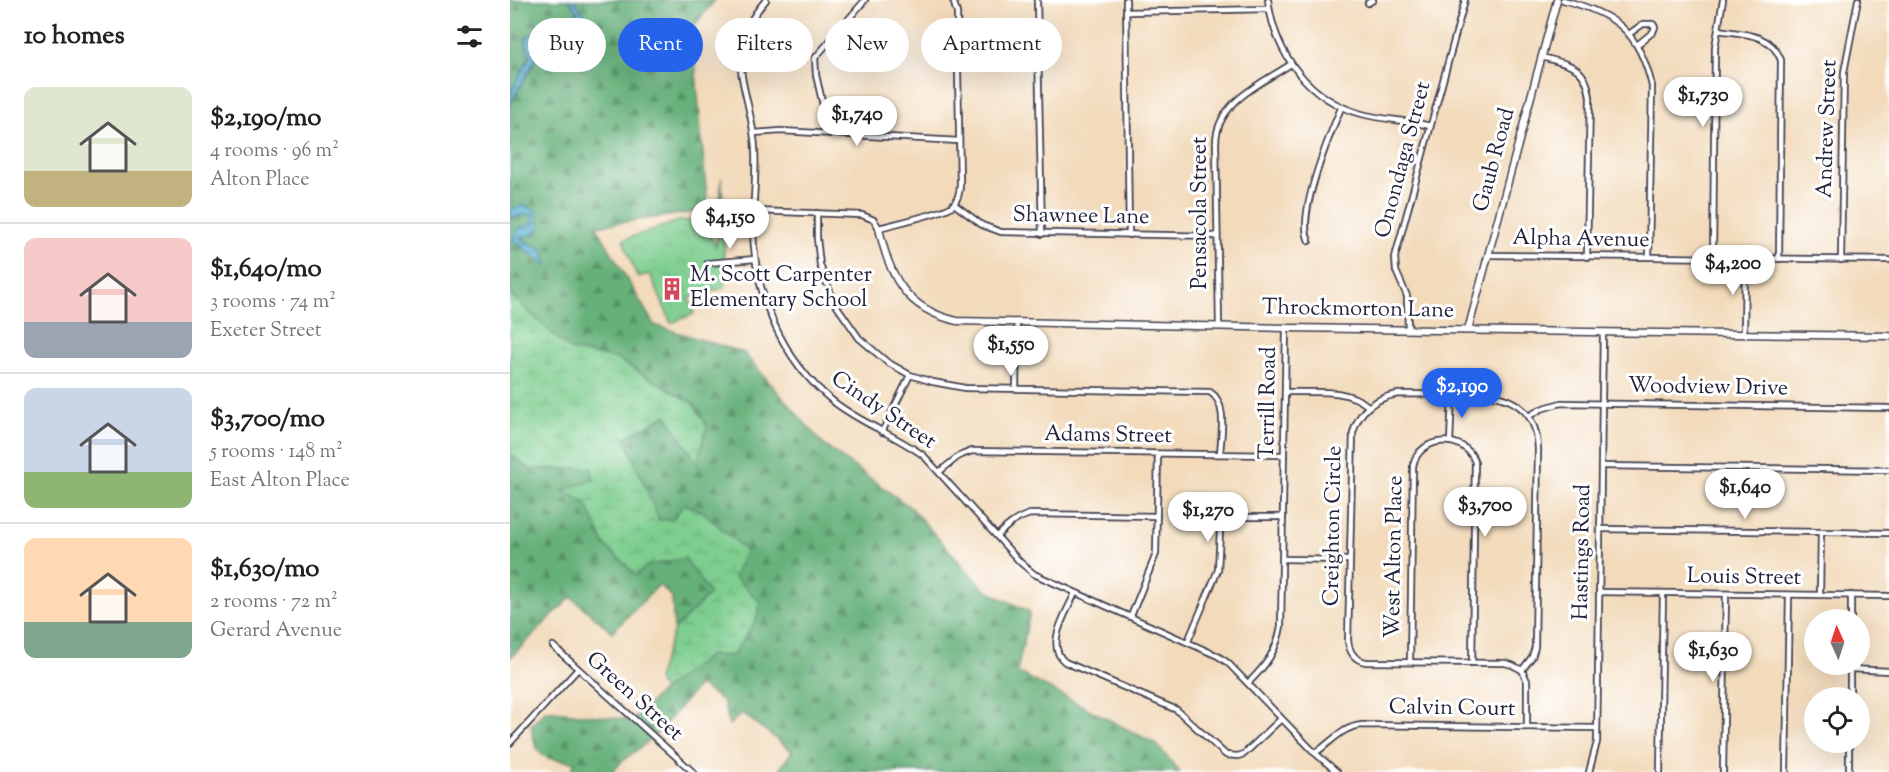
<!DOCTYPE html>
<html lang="en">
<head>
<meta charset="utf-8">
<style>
  :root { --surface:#fff; --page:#f6f6f6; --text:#222; --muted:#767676; --line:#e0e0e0; --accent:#2563eb }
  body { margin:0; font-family:"Sorts Mill Goudy",serif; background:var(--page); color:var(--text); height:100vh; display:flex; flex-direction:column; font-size:22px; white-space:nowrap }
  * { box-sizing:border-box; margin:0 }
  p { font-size:20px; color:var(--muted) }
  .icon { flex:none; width:33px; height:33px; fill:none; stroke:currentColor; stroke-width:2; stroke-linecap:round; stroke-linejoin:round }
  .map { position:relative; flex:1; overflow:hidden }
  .details { display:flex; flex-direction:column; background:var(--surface); width:510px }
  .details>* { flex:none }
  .guide { position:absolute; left:18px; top:18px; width:570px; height:54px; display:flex; gap:12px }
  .needle { width:39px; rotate:357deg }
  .fabs { position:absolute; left:1294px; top:609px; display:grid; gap:12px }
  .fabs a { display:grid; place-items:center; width:66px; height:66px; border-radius:50%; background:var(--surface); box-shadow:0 6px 24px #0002; font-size:30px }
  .price { position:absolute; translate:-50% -51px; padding:0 14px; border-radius:21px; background:#fff; color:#222; font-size:20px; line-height:39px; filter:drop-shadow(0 2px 3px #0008) }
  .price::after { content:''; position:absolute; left:50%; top:36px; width:18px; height:14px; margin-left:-9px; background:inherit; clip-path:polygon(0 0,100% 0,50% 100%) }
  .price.on { background:var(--accent); color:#fff }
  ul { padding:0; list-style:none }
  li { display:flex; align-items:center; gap:18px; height:150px; padding:0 24px }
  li+li { border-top:2px solid var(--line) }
  li span { display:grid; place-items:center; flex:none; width:168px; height:120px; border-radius:12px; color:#555 }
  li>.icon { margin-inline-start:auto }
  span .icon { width:72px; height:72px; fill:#fffc; stroke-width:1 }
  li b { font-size:26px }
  h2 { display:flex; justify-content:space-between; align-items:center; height:72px; padding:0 24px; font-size:26px }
  .tag { padding:0 21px; border-radius:27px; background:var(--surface); box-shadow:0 6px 24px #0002; font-size:21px; line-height:54px }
  .tag.on { background:var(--accent); color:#fff }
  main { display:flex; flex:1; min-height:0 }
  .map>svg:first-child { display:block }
  .forest { fill:url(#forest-firs); stroke:#446a5a; stroke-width:1.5 }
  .wetland { fill:url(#wetland-marsh); stroke:#507865; stroke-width:1.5 }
  .park { fill:url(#park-crowns); stroke:#507865; stroke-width:1.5 }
  .water { fill:url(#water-rules); stroke:#3e6c89; stroke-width:1.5 }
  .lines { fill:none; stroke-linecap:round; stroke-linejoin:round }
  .minor-casing { stroke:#413e4e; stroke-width:8 }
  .tertiary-casing { stroke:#413e4e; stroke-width:9 }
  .minor { stroke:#fff; stroke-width:4.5 }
  .tertiary { stroke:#fff; stroke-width:6 }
  .labels { text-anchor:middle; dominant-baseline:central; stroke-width:6; stroke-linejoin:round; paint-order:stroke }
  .street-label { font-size:22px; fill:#22223b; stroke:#fff }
  .poi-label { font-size:22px; fill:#22223b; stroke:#fff; text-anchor:start }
</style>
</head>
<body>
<main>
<section class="details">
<h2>10 homes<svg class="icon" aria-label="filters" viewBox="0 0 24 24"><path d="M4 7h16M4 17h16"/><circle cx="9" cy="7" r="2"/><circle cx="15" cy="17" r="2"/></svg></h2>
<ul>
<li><span style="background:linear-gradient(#dfe7d0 70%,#c2b280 0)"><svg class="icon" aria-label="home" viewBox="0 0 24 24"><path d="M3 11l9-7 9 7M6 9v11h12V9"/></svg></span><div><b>$2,190/mo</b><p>4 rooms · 96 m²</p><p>Alton Place</p></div></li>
<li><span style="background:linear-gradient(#f6c9c9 70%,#9aa5b1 0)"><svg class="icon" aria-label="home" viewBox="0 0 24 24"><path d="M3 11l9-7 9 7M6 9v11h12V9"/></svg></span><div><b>$1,640/mo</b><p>3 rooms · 74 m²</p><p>Exeter Street</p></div></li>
<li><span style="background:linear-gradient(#c9d6e8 70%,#8fb573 0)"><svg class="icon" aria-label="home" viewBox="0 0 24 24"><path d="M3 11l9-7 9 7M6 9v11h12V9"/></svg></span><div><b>$3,700/mo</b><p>5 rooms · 148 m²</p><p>East Alton Place</p></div></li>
<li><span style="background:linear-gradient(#ffd9b3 70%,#7fa58c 0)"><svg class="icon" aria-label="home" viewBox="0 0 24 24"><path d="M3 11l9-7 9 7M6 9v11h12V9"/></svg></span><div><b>$1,630/mo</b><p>2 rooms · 72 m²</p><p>Gerard Avenue</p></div></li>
</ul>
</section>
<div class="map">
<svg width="1379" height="772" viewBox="0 0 1379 772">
  <defs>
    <pattern id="forest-firs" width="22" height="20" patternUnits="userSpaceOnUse" patternTransform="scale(1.5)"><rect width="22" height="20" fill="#66b17a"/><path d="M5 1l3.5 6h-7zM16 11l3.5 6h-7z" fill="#549065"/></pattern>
    <pattern id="wetland-marsh" width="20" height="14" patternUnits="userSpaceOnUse" patternTransform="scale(1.5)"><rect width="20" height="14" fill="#7ece8f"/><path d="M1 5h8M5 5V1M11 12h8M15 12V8" fill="none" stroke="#6db17c"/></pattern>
    <pattern id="park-crowns" width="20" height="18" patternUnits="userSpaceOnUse" patternTransform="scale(1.5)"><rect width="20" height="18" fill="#7ece8f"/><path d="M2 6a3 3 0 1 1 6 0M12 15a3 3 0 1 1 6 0" fill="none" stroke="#6db17c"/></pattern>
    <pattern id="water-rules" width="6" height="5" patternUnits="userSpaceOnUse" patternTransform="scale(1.5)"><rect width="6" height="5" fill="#59b5d7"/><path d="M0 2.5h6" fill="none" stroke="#4993b0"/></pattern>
  </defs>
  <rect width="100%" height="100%" fill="#fff"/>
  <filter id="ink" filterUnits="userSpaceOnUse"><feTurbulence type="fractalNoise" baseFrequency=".0167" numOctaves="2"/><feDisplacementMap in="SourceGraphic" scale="12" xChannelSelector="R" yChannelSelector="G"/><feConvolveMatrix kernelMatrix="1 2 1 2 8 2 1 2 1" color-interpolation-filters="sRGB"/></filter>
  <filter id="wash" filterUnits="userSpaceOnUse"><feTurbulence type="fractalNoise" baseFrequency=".008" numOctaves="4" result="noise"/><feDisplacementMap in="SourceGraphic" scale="24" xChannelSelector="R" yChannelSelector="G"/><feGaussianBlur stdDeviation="1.35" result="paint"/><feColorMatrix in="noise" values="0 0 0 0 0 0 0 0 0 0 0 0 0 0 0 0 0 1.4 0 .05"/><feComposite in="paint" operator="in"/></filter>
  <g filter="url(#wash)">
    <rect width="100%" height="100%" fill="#f2daba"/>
    <g class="forest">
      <path d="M0 0H59L68 13 15 38 20 56 0 94Z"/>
      <path d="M64 0H205L182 28 198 210 86 226 144 325 234 353 314 445 400 507 475 590 520 612 507 672 646 744 670 772H273L270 769 282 751 232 713 219 725 213 701 189 685 143 738 111 762 103 772H61L65 762C33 758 26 760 21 725L36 710 122 720 153 690 247 619 162 521 149 520 115 438 156 415 187 462 197 426 184 404 107 359 60 350 0 294V218L22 214 23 225 9 239 29 230 26 210H0V104L26 59 23 40 75 16Z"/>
      <path d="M0 454 20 469 82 468 84 480 54 490 76 503 94 544 137 566 175 557 200 594 164 630 162 597 149 585 102 632 61 597 0 658Z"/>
    </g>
    <path class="wetland" d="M0 294 60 350 107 359 184 404 197 426 187 463 156 415 115 438 149 520H162L174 504 192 511 236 551 224 576 250 602 247 619 222 656 200 655 153 690 147 679 164 630 200 594 175 558 137 566 126 575 94 544 76 503 53 490 84 480 81 468 20 469 0 454Z"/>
    <path class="park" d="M212 177 215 288 179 298 184 314 161 323 140 274 127 277 113 240 169 221 191 220 206 246Z"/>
    <g class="water">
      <path d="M59 0H64L75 16 23 40 26 59 0 104V94L20 56 15 38 68 13Z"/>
      <path d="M12 205 26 210 30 230 10 239 33 249 37 266 3 240 9 228 23 224 22 214 0 218V210Z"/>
    </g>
  </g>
  <g filter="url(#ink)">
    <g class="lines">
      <g class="minor-casing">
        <g id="minor">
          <path d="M256 0C211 51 238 84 244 138 248 167 243 196 243 225 243 292 271 360 324 402 352 424 386 435 414 456L510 562 524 574 708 656 718 663 805 753 827 772"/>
          <path d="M527 0 532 234"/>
          <path d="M616 0 619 235"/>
          <path d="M758 0C765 54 799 100 852 114 874 120 898 120 920 126"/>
          <path d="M1053 0C1106 14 1129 31 1142 86L1139 257"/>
          <path d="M858 3 863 0"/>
          <path d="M616 12 759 9"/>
          <path d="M332 25 375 63"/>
          <path d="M1208 30C1232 34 1261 33 1271 60L1269 259"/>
          <path d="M1119 34 1133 24H1143L1145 27 1143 32 1127 45"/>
          <path d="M1032 57C1059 65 1076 65 1080 97L1077 257"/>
          <path d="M244 133 271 131 449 141"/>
          <path d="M315 133V114L306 75 305 58 355 0"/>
          <path d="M444 204 472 225 491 232 707 236"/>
          <path d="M243 211 352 215 364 220 369 228C383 224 434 213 442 206 448 200 450 192 450 184L447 13 443 0"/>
          <path d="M307 213V238L310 265 324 302 349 338 377 362 400 375 423 382 455 388 700 392C718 403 711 435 710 454"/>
          <path d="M799 241C786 216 820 134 831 108"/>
          <path d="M978 255 1379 260"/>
          <path d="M1203 258 1205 47 1213 0"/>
          <path d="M1331 260 1334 72 1348 0"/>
          <path d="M198 263 245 259"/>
          <path d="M709 326 706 142C707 102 751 84 781 64"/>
          <path d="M898 329 897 296 886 271 885 257 955 0"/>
          <path d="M1234 334 1235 259"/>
          <path d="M506 388 507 324"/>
          <path d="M775 392C804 393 835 387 858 406"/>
          <path d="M888 394 980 395C1011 400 1027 417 1028 449L1025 647 1022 657 1012 670 1002 665 995 663 856 662C845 660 839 652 838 640L843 433C849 410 865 398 888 394Z"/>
          <path d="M1019 416 1031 409 1051 403 1379 408"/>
          <path d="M372 432 400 375"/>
          <path d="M940 442 942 395"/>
          <path d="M1091 466 1379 470"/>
          <path d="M429 472 449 456 462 451 774 455"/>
          <path d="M1090 529 1379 533"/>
          <path d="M487 536C497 526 506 518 520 514L647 516"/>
          <path d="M773 559 839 560"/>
          <path d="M1089 592 1379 596"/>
          <path d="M565 593C557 612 534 645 555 662L667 710 716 755 728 756 734 754 771 719"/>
          <path d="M1310 595 1311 532"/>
          <path d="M621 616 646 554 648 454"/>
          <path d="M1341 620V595"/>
          <path d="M678 641 708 570 710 531 717 521 729 517H773"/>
          <path d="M43 646 183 772"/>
          <path d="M900 662 903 466C909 435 955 433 965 462L962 663"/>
          <path d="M1340 669 1379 671"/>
          <path d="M1012 670 1017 681V727"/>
          <path d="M738 683C756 666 767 650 771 626L776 328"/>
          <path d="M1340 698V664"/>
          <path d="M0 743 68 669"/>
          <path d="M805 753C821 743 831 727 852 725L1087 728"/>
          <path d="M1079 772 1087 742 1093 332"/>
          <path d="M1150 772 1153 593"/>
          <path d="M1213 772 1216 594"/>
          <path d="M1276 772 1279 595"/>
          <path d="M1339 772V742"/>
        </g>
      </g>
      <g class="tertiary-casing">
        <g id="tertiary">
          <path d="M369 228C379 276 395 309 447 321L776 328 1379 336"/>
          <path d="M958 330 1047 0"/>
        </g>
      </g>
      <use href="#minor" class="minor"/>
      <use href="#tertiary" class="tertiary"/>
    </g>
  </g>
  <defs>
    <g id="building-bare" transform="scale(1.8)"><path d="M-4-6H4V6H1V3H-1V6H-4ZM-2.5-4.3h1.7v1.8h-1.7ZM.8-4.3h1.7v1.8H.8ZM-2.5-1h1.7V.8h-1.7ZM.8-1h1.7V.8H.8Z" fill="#d1495b" stroke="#fff" stroke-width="2.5" paint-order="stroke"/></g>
  </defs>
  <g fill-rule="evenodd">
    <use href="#building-bare" x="162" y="289"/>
  </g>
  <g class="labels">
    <g class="street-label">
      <text transform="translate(1318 129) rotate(-88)">Andrew Street</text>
      <text transform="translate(894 160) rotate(-75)">Onondaga Street</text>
      <text transform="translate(985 160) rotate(-75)">Gaub Road</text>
      <text transform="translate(691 213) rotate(-90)">Pensacola Street</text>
      <text transform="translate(571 217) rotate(1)">Shawnee Lane</text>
      <text transform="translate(1071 240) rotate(1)">Alpha Avenue</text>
      <text transform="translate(848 310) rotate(1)">Throckmorton Lane</text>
      <text transform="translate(1198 388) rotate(1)">Woodview Drive</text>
      <text transform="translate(759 403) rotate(-89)">Terrill Road</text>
      <text transform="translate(373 411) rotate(34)">Cindy Street</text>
      <text transform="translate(598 436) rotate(1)">Adams Street</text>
      <text transform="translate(824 526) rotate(-89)">Creighton Circle</text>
      <text transform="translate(1073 552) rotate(-89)">Hastings Road</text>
      <text transform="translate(885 557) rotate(-89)">West Alton Place</text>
      <text transform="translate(1234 578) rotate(1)">Louis Street</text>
      <text transform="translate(124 697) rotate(42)">Green Street</text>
      <text transform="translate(942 709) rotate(1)">Calvin Court</text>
    </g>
    <g class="poi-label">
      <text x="180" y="276">M. Scott Carpenter<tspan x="180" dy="25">Elementary School</tspan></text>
    </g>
  </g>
</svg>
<div class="fabs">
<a><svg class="needle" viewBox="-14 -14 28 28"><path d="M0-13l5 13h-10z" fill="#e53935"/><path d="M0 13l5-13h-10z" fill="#767676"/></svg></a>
<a><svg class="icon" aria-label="locate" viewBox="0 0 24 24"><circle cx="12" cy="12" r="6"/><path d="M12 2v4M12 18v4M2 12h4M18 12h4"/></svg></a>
</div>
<b class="price" style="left:1193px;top:128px">$1,730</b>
<b class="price" style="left:347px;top:147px">$1,740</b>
<b class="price" style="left:220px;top:250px">$4,150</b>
<b class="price" style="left:1223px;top:296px">$4,200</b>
<b class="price" style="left:501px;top:377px">$1,550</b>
<b class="price on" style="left:952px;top:419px">$2,190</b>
<b class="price" style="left:1235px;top:520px">$1,640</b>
<b class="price" style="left:975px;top:538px">$3,700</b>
<b class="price" style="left:698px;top:543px">$1,270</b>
<b class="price" style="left:1203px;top:683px">$1,630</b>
<div class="guide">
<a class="tag">Buy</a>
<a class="tag on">Rent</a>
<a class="tag">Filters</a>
<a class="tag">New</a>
<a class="tag">Apartment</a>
</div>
</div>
</main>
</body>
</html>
